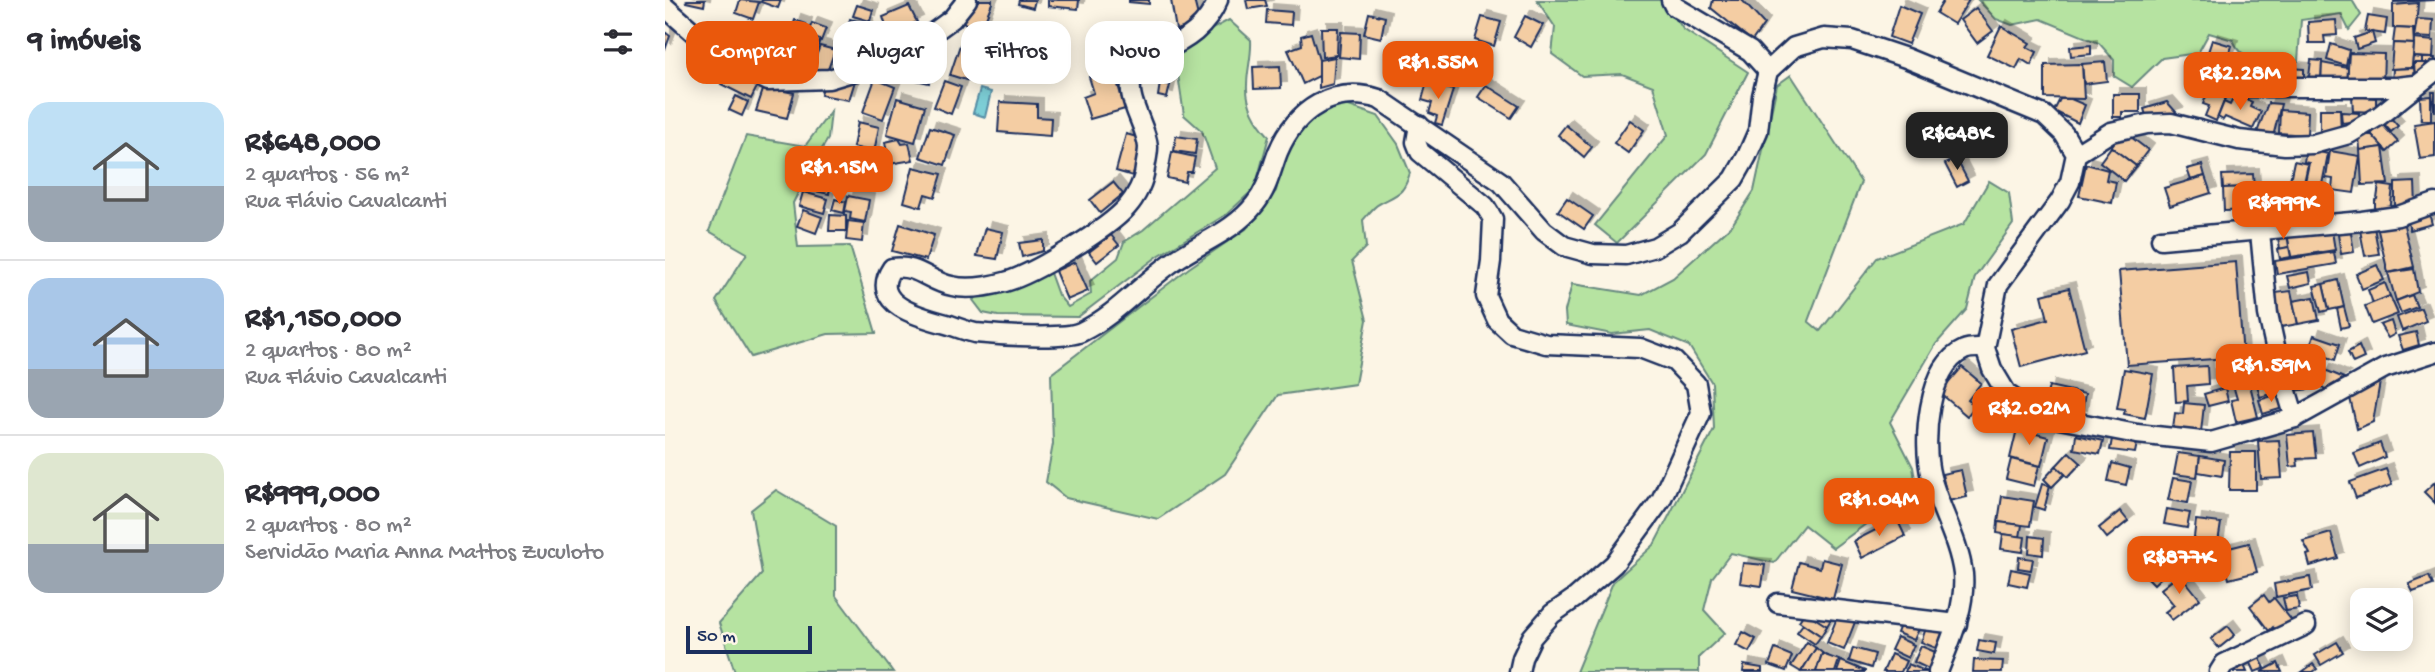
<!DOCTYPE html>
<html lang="pt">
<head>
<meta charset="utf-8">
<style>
  :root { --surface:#fff; --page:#f7f7f7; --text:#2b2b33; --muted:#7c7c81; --line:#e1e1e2; --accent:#ea580c }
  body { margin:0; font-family:"Gochi Hand",sans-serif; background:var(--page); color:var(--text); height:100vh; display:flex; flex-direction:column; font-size:26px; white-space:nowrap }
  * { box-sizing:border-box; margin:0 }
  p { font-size:23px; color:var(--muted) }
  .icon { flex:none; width:38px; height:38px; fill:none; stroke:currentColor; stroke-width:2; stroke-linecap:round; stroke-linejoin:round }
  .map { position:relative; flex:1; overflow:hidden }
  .details { display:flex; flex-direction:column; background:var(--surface); width:665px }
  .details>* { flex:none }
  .guide { position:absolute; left:21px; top:21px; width:665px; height:63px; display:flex; gap:14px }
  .fabs { position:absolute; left:1685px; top:588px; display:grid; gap:14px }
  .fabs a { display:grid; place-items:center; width:63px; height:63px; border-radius:14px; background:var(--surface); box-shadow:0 4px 18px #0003; font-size:35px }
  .scale { position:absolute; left:21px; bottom:18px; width:126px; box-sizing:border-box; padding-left:7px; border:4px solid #1b2f5e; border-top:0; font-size:19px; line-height:24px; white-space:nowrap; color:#1b2f5e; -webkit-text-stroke:5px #fcf5e5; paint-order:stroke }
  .price { position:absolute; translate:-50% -60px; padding:0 16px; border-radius:14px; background:var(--accent); color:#fff; font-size:23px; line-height:46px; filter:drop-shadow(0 2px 4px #0008) }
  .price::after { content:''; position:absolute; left:50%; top:42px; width:21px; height:16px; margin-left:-10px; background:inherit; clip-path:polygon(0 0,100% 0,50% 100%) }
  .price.on { background:#222; color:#fff }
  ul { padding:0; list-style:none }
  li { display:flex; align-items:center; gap:21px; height:175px; padding:0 28px }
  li+li { border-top:2px solid var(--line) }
  li span { display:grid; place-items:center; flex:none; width:196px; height:140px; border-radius:21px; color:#555 }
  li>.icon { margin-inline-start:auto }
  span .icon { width:84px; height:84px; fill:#fffc; stroke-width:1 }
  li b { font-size:30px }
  h2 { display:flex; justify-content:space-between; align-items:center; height:84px; padding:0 28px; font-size:30px }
  .tag { padding:0 24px; border-radius:21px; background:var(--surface); box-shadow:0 4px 18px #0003; font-size:24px; line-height:63px }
  .tag.on { background:var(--accent); color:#fff }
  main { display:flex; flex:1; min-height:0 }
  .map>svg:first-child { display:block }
  .green { fill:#b6e3a1; stroke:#688980; stroke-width:2 }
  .water { fill:#7dced6; stroke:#568ea6; stroke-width:2 }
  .building { fill:#f4cda3; stroke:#1b2f5e; stroke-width:2; filter:url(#shadow) }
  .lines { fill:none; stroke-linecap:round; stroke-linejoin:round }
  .street-casing { stroke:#1b2f5e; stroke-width:23 }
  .street { stroke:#fcf5e5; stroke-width:18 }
</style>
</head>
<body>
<main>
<section class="details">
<h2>9 imóveis<svg class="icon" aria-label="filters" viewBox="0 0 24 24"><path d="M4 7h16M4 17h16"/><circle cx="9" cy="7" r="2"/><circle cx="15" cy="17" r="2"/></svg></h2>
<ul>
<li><span style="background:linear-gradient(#bfe0f5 60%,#9aa5b1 0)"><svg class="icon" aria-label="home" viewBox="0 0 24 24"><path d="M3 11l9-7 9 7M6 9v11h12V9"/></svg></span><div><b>R$648,000</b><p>2 quartos · 56 m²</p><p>Rua Flávio Cavalcanti</p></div></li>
<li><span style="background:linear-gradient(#a9c7e8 65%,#9aa5b1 0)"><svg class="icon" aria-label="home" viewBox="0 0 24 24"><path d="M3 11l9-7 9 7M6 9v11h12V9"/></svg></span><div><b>R$1,150,000</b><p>2 quartos · 80 m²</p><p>Rua Flávio Cavalcanti</p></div></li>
<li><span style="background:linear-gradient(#dfe7d0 65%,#9aa5b1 0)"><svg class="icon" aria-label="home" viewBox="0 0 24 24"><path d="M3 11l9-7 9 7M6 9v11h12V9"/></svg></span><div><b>R$999,000</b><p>2 quartos · 80 m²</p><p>Servidão Maria Anna Mattos Zuculoto</p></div></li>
</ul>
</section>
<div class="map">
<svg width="1770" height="672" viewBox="0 0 1770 672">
  <defs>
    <filter id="shadow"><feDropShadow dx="6" dy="-6" stdDeviation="0" flood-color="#0004"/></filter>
  </defs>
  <rect width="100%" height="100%" fill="#fcf5e5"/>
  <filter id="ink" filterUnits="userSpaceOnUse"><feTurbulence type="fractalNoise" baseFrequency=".0143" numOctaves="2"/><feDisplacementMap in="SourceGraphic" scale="14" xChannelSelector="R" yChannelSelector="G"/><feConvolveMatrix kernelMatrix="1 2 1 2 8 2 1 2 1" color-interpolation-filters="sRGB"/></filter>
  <g filter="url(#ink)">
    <g class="green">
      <path d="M872 0H999L1018 29 1083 72 1041 154 952 243 930 225 1003 135 988 86 957 74 917 76 887 54 890 27Z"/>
      <path d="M1313 0H1687L1696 15 1684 30 1676 14 1636 20 1633 61C1608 64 1580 67 1568 40L1544 33 1533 53 1497 58 1467 87 1449 76V60L1434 43 1376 19 1347 25 1331 19Z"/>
      <path d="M564 20 586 40C587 56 582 70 582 85 581 105 592 123 604 136L590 188 562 214 493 256 413 317 333 316 318 313 308 300 320 292 385 273 393 295 403 307 426 294 425 281 453 258 459 242 478 230 550 168 537 131 519 115 512 68 517 45Z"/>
      <path d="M1126 75 1196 182 1143 321 1155 331 1212 258 1299 224 1324 181 1344 193 1348 224 1310 277 1302 309 1271 344 1225 422 1248 467 1254 504 1233 515 1201 524 1168 548 1139 525 1109 563 1066 553 1047 578 1039 610 1060 633 1034 657V672H911L948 582 989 545 1049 429 1047 383 1024 346 985 330 947 334 901 325 900 311 907 284 976 295 1008 278 1067 225 1089 191 1112 85Z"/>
      <path d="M678 104 713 116 733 144 745 173C738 195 734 193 714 204 708 207 703 215 698 220L701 247 687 261 702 320 690 384 613 395 560 474 493 519 401 498 381 482 388 444 386 374 524 268 581 229 611 191 617 164 628 137 644 118Z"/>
      <path d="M166 111 163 139 147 165 128 203 133 247 185 246 211 333 163 334 86 357 51 301 82 253 44 231 81 136 140 146Z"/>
      <path d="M111 490 171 526V596L228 672H70L54 623 97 574 86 510Z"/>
    </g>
    <path class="water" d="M315 89 326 92 320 117 308 113Z"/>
    <g class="building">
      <path d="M22 0H40L39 6 21 2Z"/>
      <path d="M75 0 94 2 88 19 71 13Z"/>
      <path d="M97 0H116L113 8 96 2Z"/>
      <path d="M314 0H327V3L314 35 296 20Z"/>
      <path d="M354 0H370L368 8 353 4Z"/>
      <path d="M383 0H414L413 9 383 6Z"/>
      <path d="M464 0H484V4L464 2Z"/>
      <path d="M506 0H529L533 16 522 27 511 30Z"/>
      <path d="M581 0H600L602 6 583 9Z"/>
      <path d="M1048 0H1077L1099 24 1087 41 1046 8Z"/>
      <path d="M1279 0H1304L1289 24 1271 13Z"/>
      <path d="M1729 0H1770L1729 2Z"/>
      <path d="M1753 3 1751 29 1728 28V5Z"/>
      <path d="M192 5 208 10 205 21 188 16Z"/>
      <path d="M1234 5 1255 14 1243 44 1224 37Z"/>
      <path d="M244 6 252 22 224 35 218 17Z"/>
      <path d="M1311 8 1328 31 1312 43 1295 20Z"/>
      <path d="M602 10 627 12 626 25 601 23Z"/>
      <path d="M704 13 720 17 716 38 699 34Z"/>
      <path d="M860 16 878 25 866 47 849 37Z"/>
      <path d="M1703 16 1722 19 1720 34 1700 31Z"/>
      <path d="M817 17 836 22 829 46 810 40Z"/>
      <path d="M185 19 203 24 197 45 179 40Z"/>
      <path d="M1752 19 1768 20 1767 38 1749 37Z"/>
      <path d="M130 20 141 24 138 36 126 32Z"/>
      <path d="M1671 20 1672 35 1659 36 1660 43H1644L1643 22Z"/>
      <path d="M147 23 161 28 156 41 142 35Z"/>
      <path d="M1336 26 1365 43 1362 47 1372 52 1366 65 1356 59 1351 69 1322 55Z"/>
      <path d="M656 28H673L672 55 657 57Z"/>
      <path d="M1730 28 1748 29 1749 44 1728 43Z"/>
      <path d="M0 32 5 36 0 50Z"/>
      <path d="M676 32 695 33 694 59 674 57Z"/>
      <path d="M1707 32 1710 43 1692 49 1689 38Z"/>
      <path d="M646 33 654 60V76L638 84 623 50 637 45 636 36Z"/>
      <path d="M126 34 137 37 135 42 125 39Z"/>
      <path d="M143 36 155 40 144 70 132 67Z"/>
      <path d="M1749 39 1769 41 1768 58 1748 57Z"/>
      <path d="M124 40 135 43 130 58 120 54Z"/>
      <path d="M1547 40 1567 46 1561 64 1541 58Z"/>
      <path d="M1728 43 1749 44 1747 68 1726 69Z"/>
      <path d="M174 44 198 48 195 62 170 65Z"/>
      <path d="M1666 44 1684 50 1681 66 1662 60Z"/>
      <path d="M295 45 313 51 304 81 285 75Z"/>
      <path d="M1426 45V54L1406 56 1405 47Z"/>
      <path d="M155 46 170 50 162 72 146 69Z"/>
      <path d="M273 46 264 83 234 76 237 64Z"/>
      <path d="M1684 53 1719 54 1718 85 1682 84Z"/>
      <path d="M119 54 131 58 128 69 116 66Z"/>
      <path d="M670 57 668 84 654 88V60Z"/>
      <path d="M1748 57 1757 58V63H1749V68H1747Z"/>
      <path d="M1757 58H1770L1769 63H1757Z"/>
      <path d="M1565 60 1572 64 1568 72 1561 68Z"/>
      <path d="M1646 60 1657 61 1656 85H1643Z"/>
      <path d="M1440 62 1442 81 1419 84 1417 64Z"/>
      <path d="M1657 63 1683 68 1682 84 1656 85Z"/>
      <path d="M1749 63H1766L1768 70 1750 78Z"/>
      <path d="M1417 64 1419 99 1380 98V65Z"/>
      <path d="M1583 64 1593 67 1589 82 1579 79Z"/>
      <path d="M615 66 616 88 589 89 588 67Z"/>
      <path d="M1573 66 1580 69 1577 77 1570 75Z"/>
      <path d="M64 67 94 83 86 99 56 84Z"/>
      <path d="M1613 68 1621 69 1620 83 1611 82Z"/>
      <path d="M1625 68 1639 69V82H1624Z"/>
      <path d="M1749 68 1750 80 1727 82 1728 69Z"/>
      <path d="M452 69 457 84 453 85 460 109 425 119 418 97 429 93 424 77Z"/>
      <path d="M1593 69 1610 72 1608 84 1592 82Z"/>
      <path d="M210 79 230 87 218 119 198 112Z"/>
      <path d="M190 81 184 100 156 95 158 86Z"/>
      <path d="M279 81 296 87 286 114 269 107Z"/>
      <path d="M762 82 788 90 777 125 770 123 772 116 764 113 767 103 757 100Z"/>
      <path d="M495 83 505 85 502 98 493 96Z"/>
      <path d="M821 85 854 106 846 118 813 97Z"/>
      <path d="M99 87 129 93 122 118 91 111Z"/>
      <path d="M1544 89 1561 96 1551 121 1540 116 1544 106 1538 104Z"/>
      <path d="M1767 92H1770V111H1769Z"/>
      <path d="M1448 94H1475V112H1457V117H1448Z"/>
      <path d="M1570 94 1587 102 1585 107 1596 112 1588 129 1560 117 1558 120 1553 117 1559 102 1565 105Z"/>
      <path d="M71 96 83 102 77 116 64 110Z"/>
      <path d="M1687 96 1711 98V112L1688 111Z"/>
      <path d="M1766 96V120H1756L1755 97Z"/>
      <path d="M232 98 260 106 250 142 222 134Z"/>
      <path d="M1395 99H1406L1420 105 1413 123 1389 111Z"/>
      <path d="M335 102 372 104V117L386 118 385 136 333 132Z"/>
      <path d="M1502 102 1512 113 1483 122 1479 109Z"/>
      <path d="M1603 103 1616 104 1607 141 1590 138Z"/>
      <path d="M1655 109H1675L1676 133 1655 134Z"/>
      <path d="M1615 110 1643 112 1642 135 1614 133Z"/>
      <path d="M1676 112 1694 113 1693 121 1677 123Z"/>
      <path d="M1725 117 1733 126 1726 132 1718 123Z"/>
      <path d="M965 120 979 130 963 153 949 143Z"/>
      <path d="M1770 121V157L1755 159 1749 124Z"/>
      <path d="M193 122 214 127 209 152 188 147Z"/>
      <path d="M1717 124 1733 142 1722 152 1706 134Z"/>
      <path d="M901 125 927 147 919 157 893 135Z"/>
      <path d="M265 127 290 135 280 165 255 157Z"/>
      <path d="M461 134 479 139 468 176 451 171Z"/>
      <path d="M1462 134 1483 150 1471 166 1446 147 1453 137Z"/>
      <path d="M1694 135H1707L1718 147 1695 150Z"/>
      <path d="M511 136 532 139 530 154 509 151Z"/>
      <path d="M234 139 237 144 244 143 248 160 224 164 220 142Z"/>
      <path d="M1446 147 1471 166 1459 181 1435 162Z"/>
      <path d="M1718 147 1723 184 1697 185 1695 150Z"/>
      <path d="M1641 149 1663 154 1655 195 1638 191 1644 163 1639 162Z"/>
      <path d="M1665 151 1695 156 1689 193 1667 190 1668 179 1661 178Z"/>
      <path d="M507 152 530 157 527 172H522L520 182 502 178Z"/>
      <path d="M1291 158 1303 181 1292 187 1280 164Z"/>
      <path d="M1629 161 1643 164 1639 183 1625 180Z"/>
      <path d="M1421 164 1443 170 1441 180 1451 182 1447 203 1414 196Z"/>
      <path d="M1537 165 1540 176 1526 180 1522 169Z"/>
      <path d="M248 167 277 174 270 197 260 194 256 207 239 202Z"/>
      <path d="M1588 174 1589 187 1558 188 1557 175Z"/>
      <path d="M1540 176 1546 193 1505 206 1499 188Z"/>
      <path d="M149 178 166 181 164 194 146 190Z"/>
      <path d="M448 182 458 194 435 213 425 200Z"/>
      <path d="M1750 182 1751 206 1730 207V183Z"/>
      <path d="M1714 185 1728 187 1725 212H1710V200L1712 199Z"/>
      <path d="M1589 187 1590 210 1559 211 1558 188Z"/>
      <path d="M1638 191 1655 195 1651 214 1634 211Z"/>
      <path d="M138 192 163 199 159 213 134 206Z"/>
      <path d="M183 196 204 200 200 222 185 219 186 212 180 211Z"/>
      <path d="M902 198 928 216 919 229 893 211Z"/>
      <path d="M170 199 181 202 179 213 167 210Z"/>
      <path d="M138 210 157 217 151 233 132 226Z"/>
      <path d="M1763 210 1767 224 1745 230 1741 216Z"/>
      <path d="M165 215 181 216V231H164Z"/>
      <path d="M1737 217 1749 267 1723 273 1711 222Z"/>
      <path d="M183 221 199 223 197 242 181 240Z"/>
      <path d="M1708 222 1714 254 1700 256 1694 225Z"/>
      <path d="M235 224 269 235 261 260 227 251Z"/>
      <path d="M1666 225 1670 250 1626 257 1622 233Z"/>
      <path d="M1685 226 1689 252 1676 254 1672 228Z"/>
      <path d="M320 228 338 232 332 259 312 256Z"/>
      <path d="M1622 233 1624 247 1615 249 1612 234Z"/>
      <path d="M446 235 454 245 432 262 424 252Z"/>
      <path d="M378 240V251L357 257 354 243Z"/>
      <path d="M1624 247 1626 257 1615 259 1613 249Z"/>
      <path d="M1669 252 1671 264 1612 274 1610 261Z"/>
      <path d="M410 262 423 291 402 300 390 271Z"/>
      <path d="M1571 262 1578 357 1462 365 1454 271Z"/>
      <path d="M1712 265 1719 280 1697 289 1691 274Z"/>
      <path d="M1749 269 1753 292 1731 301 1723 273Z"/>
      <path d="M1644 272 1646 283 1625 288 1622 276Z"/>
      <path d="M1673 280 1679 307 1664 310 1658 284Z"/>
      <path d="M1720 283 1725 296 1708 303 1703 290Z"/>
      <path d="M1658 284 1664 310 1656 312 1649 286Z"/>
      <path d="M1404 288 1420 350 1356 367 1346 329 1383 319 1377 295Z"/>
      <path d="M1626 291 1633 324 1616 327 1610 293Z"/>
      <path d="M1747 295 1752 307 1736 313 1731 301Z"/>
      <path d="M1725 296 1733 314 1707 324 1700 306Z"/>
      <path d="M1649 297 1654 320 1633 324 1628 301Z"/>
      <path d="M1679 307 1684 326 1676 328 1672 309Z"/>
      <path d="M1756 308 1761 321 1737 331 1732 317Z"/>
      <path d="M1726 321 1730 334 1723 338 1715 325Z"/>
      <path d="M1751 332 1754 345 1738 350 1733 336Z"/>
      <path d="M1649 335 1675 344 1670 360 1644 350Z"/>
      <path d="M1694 346 1699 358 1688 363 1683 352Z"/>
      <path d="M1599 352 1603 365 1591 369 1587 356Z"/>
      <path d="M1640 361 1645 389 1630 391 1626 364Z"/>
      <path d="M1603 365 1606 374 1590 379 1587 370Z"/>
      <path d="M1542 366 1543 384 1522 386 1523 401 1511 402 1509 368Z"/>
      <path d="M1297 367 1316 383 1303 400 1310 406 1302 416 1275 393Z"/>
      <path d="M1459 369 1488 374 1480 418 1459 414 1460 409 1452 408Z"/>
      <path d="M1660 370 1679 378 1660 389 1653 384Z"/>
      <path d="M1609 375 1613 392 1595 397 1591 380Z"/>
      <path d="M1584 381 1593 417 1571 422 1566 400 1572 399 1568 385Z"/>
      <path d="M1715 382 1708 422 1692 429 1685 398Z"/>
      <path d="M1384 386 1420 394 1416 416 1379 408Z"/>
      <path d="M1560 388 1563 401 1543 406 1539 394Z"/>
      <path d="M1614 394 1618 408 1598 414 1594 400Z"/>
      <path d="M1519 403 1539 405 1536 432 1508 429 1510 413 1518 414Z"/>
      <path d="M1352 429 1383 437 1376 466 1345 458Z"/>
      <path d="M1648 433 1651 458 1632 459 1633 466 1625 467 1622 435Z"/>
      <path d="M1411 435 1438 441 1435 454 1409 449Z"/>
      <path d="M1447 439 1472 443 1470 453 1445 450Z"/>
      <path d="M1614 440 1617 478 1596 479 1593 441Z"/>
      <path d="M1715 443 1720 457 1695 468 1689 453Z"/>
      <path d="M1404 452 1416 463 1403 477 1391 466Z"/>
      <path d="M1565 452H1591V490H1564Z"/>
      <path d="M1513 453 1535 456 1532 477 1509 474Z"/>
      <path d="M1535 456 1559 460 1557 476 1533 472Z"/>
      <path d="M1346 459 1374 466 1369 486 1341 479Z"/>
      <path d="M1447 463 1465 468 1461 485 1443 481Z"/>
      <path d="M1391 466 1400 474 1387 487 1379 479Z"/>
      <path d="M1721 469 1727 485 1691 498 1685 482Z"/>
      <path d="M1296 470 1302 497 1283 501 1277 474Z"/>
      <path d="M1508 478 1527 481 1523 503 1503 500Z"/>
      <path d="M1770 482V503L1759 492Z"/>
      <path d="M1377 484 1385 486 1379 510 1370 507Z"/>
      <path d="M1337 496 1369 501 1365 526 1333 522Z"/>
      <path d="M1502 509 1525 513 1522 528 1499 524Z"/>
      <path d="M1455 511 1463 521 1442 538 1434 528Z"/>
      <path d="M1232 519 1240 536 1197 558 1189 541Z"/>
      <path d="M1531 520 1556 523 1552 549 1528 546Z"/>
      <path d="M1333 522 1357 525 1355 537 1332 533Z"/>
      <path d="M1666 533 1673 558 1645 566 1642 555 1645 554 1638 541Z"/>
      <path d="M1338 534 1360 537 1358 552 1336 549Z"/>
      <path d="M1365 536 1379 538 1378 555 1364 553Z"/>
      <path d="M1584 543 1592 572 1564 579 1556 550Z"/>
      <path d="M1489 556 1503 571 1489 584 1475 570Z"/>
      <path d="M1354 557 1368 559 1366 570 1353 568Z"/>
      <path d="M1157 559 1177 564 1168 599 1127 589 1134 562 1155 568Z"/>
      <path d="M1078 563 1100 565 1097 586 1075 583Z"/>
      <path d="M1346 569 1365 573 1362 587 1343 583Z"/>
      <path d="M1515 574 1535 599 1507 620 1500 612 1509 605 1496 589Z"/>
      <path d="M1764 576 1768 585 1748 592 1744 584Z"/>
      <path d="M1645 577 1647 590 1611 597 1609 584Z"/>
      <path d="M1599 595 1604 602 1609 598 1627 621 1611 632 1608 627 1604 631 1585 606Z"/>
      <path d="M1632 596 1634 609 1621 611 1618 598Z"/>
      <path d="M1151 610 1170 613 1162 626 1147 617Z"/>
      <path d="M1140 612 1162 626 1156 636 1134 621Z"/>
      <path d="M1173 615 1190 622 1179 650 1162 643Z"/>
      <path d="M1237 620 1255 627 1249 640 1232 633Z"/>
      <path d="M1263 623 1286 626 1276 650 1256 642Z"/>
      <path d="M1138 624 1156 636 1150 644 1132 632Z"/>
      <path d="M1563 626 1570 635 1554 648 1546 639Z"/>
      <path d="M1078 632 1091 639 1084 652 1071 645Z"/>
      <path d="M1232 637 1249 645 1243 658 1226 650Z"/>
      <path d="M1314 640 1331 643 1329 654 1312 651Z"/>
      <path d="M1142 642 1151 648 1136 672 1126 666Z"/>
      <path d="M1672 642 1678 652 1656 665 1650 655Z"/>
      <path d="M1256 646 1275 654 1268 671 1249 662Z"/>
      <path d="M1151 648 1160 655 1157 654 1151 672H1136Z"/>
      <path d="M1188 648 1210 654 1206 668 1184 661Z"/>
      <path d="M1110 649 1127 656 1121 671 1104 665Z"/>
      <path d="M1157 654 1174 660 1170 672H1151Z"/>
      <path d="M1226 654 1241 661 1236 672H1218Z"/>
      <path d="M1594 657 1600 668 1590 672 1585 661Z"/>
      <path d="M1309 660 1338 661 1337 672H1308Z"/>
      <path d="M1176 661 1200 671V672H1172Z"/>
      <path d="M1613 663 1617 672H1596Z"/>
      <path d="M1243 664 1263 672H1240Z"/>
      <path d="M1648 664 1652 669 1648 672H1637Z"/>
      <path d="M1079 665 1097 668V672H1078Z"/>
      <path d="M1579 665 1582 672H1562Z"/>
    </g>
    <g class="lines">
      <g class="street-casing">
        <g id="street">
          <path d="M553 0C541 28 523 39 496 52 487 57 475 61 470 70 456 96 481 122 483 147 483 154 481 162 480 168 479 181 471 197 462 207 443 229 369 274 340 282 325 286 302 290 287 286 264 282 253 264 227 268 202 305 258 318 285 325 293 328 302 331 310 333 330 335 399 340 416 332 452 315 479 281 512 259 539 241 570 230 590 204 603 188 606 170 613 152 631 109 669 85 714 99L836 182 879 231 899 246 928 254 961 255 990 247 1015 232 1069 179 1082 156 1093 131 1097 96 1103 71 1129 47 1159 38 1187 40 1241 58 1379 115 1399 134 1411 154 1405 182 1395 201 1333 285 1320 348 1327 369 1342 394 1373 415 1472 434 1546 442 1630 418 1720 368 1770 352"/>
          <path d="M1006 0 1009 6 1085 51 1103 71"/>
          <path d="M0 7 59 59 103 81 164 79 197 69 261 38 287 19 302 0"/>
          <path d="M1577 87H1732L1750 85"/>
          <path d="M754 125 751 142 755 152 820 206 828 219 826 261 821 296 832 320 847 334 881 344 975 348 1009 361 1031 384 1036 413 996 500 949 564 910 598 887 614 867 637 857 658 854 672"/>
          <path d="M1411 154 1446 132 1482 124 1506 123 1574 140 1620 145 1648 144 1684 134 1714 116 1770 71"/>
          <path d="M1595 232 1603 314 1615 369 1630 418"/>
          <path d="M1496 239 1697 221 1733 216 1770 203"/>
          <path d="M1113 603 1292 624"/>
          <path d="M1273 672C1285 641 1301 608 1298 574 1294 541 1275 510 1266 477 1257 444 1262 366 1299 350 1305 347 1313 348 1320 348"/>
          <path d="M1554 672 1559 664 1641 625"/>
        </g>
      </g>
      <use href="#street" class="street"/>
    </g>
  </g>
</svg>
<div class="fabs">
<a><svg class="icon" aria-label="layers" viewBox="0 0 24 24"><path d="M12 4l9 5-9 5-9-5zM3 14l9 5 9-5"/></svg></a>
</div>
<div class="scale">50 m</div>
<b class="price" style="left:773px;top:101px">R$1.55M</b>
<b class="price" style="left:1575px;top:112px">R$2.28M</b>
<b class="price on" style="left:1292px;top:172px">R$648K</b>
<b class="price" style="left:174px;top:206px">R$1.15M</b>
<b class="price" style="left:1618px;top:241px">R$999K</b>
<b class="price" style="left:1606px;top:404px">R$1.59M</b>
<b class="price" style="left:1364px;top:447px">R$2.02M</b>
<b class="price" style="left:1214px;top:538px">R$1.04M</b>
<b class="price" style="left:1514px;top:596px">R$877K</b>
<div class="guide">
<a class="tag on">Comprar</a>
<a class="tag">Alugar</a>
<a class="tag">Filtros</a>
<a class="tag">Novo</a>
</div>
</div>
</main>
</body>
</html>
